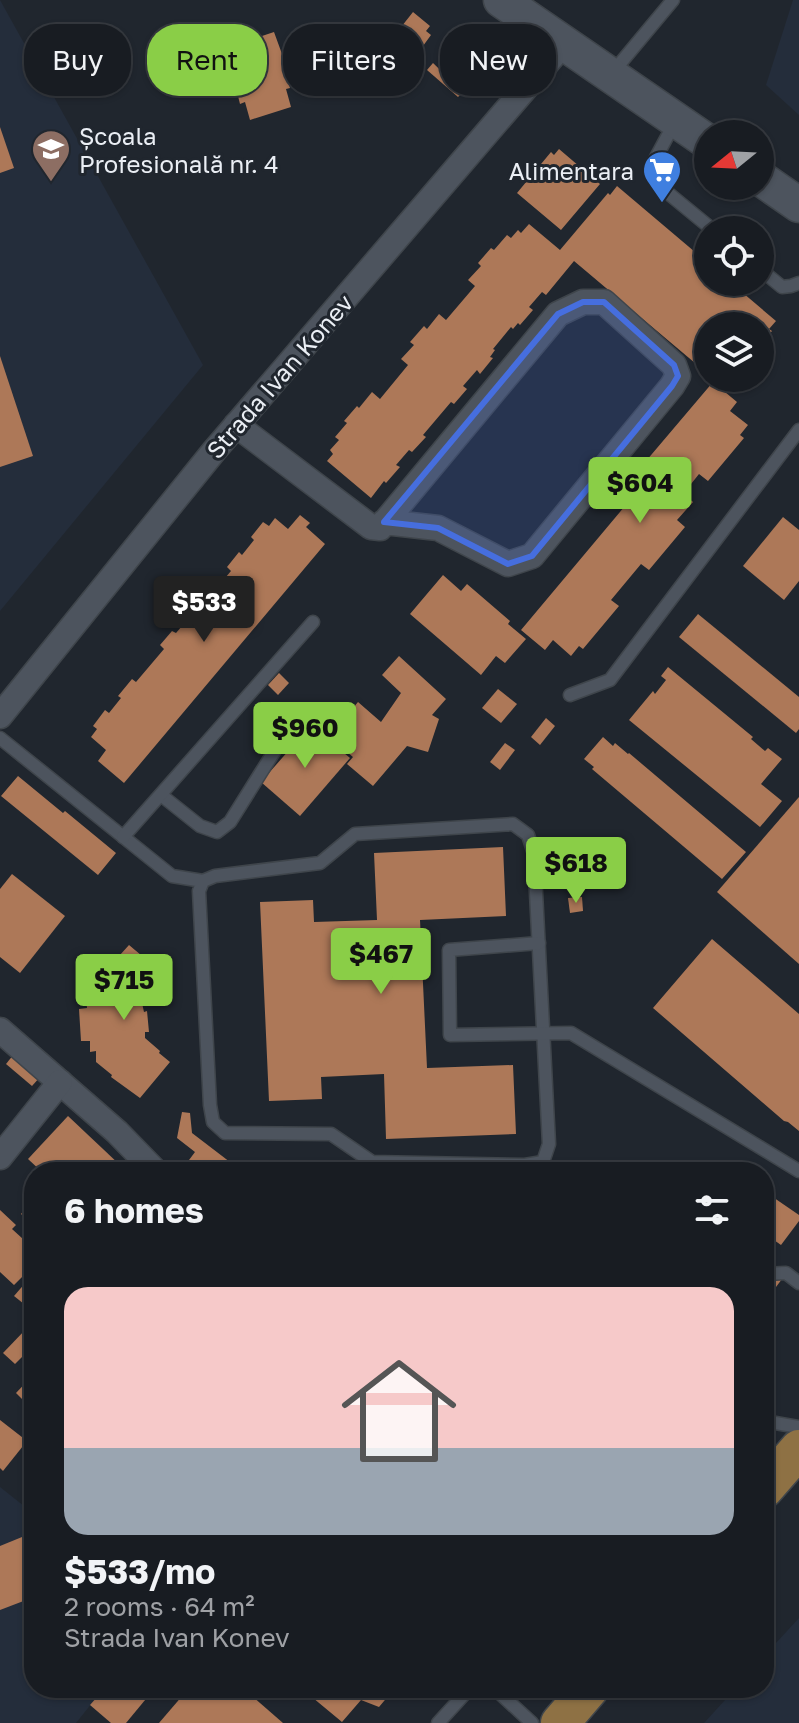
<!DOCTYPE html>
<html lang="en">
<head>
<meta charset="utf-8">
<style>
  :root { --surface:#181c22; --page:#25292f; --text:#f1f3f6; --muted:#9fa1a5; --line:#363a40; --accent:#8ace47 }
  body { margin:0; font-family:"Golos Text",sans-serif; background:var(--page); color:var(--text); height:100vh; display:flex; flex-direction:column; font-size:30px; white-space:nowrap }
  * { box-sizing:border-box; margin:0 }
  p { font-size:26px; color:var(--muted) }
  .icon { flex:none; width:44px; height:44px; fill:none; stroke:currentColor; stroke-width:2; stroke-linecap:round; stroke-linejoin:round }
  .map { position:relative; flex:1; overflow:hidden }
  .sheet { position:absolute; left:24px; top:1162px; width:750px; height:536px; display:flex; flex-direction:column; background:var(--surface); border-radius:32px; box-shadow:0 2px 6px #0004,0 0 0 2px var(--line) }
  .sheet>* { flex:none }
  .top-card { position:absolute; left:24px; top:24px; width:752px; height:72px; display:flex; gap:16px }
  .needle { width:52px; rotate:252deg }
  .tools { position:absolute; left:694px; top:120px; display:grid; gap:16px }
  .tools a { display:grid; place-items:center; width:80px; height:80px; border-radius:50%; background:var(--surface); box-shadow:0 2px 6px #0004,0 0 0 2px var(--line); font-size:40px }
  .price { position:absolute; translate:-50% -68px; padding:0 18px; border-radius:8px; background:var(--accent); color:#111; font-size:26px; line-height:52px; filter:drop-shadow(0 2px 4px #0008) }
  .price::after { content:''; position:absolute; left:50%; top:48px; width:24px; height:18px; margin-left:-12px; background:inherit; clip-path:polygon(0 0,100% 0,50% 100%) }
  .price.selected { background:#222; color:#fff }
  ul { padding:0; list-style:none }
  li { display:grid; align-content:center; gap:16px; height:424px; padding:0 40px }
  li+li { border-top:2px solid var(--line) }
  li span { display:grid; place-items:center; height:248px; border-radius:24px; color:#555 }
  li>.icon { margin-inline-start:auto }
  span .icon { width:144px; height:144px; fill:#fffc; stroke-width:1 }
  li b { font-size:34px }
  h2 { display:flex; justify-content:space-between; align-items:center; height:96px; padding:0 40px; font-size:34px }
  .chip { padding:0 28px; border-radius:32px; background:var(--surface); box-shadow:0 2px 6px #0004,0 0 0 2px var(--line); font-size:28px; line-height:72px }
  .chip.selected { background:var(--accent); color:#111 }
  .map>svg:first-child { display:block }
  .built { fill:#242d3b }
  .building { fill:#ad7858 }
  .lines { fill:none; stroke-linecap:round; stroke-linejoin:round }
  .service-casing { stroke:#3f454b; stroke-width:15 }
  .minor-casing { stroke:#3f454b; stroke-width:27 }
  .secondary-casing { stroke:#3f454b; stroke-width:37 }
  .primary-casing { stroke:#3f454b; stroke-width:41 }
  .service { stroke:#4d545e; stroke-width:12 }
  .minor { stroke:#4d545e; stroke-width:24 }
  .secondary { stroke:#4d545e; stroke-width:34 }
  .primary { stroke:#8e7144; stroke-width:38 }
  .marked { fill:#466ede; fill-opacity:0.2; stroke:#466ede; stroke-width:6; stroke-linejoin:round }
  .labels { text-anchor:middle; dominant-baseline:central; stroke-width:6; stroke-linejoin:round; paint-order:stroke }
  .poi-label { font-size:24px; fill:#eaeef4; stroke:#20262e; text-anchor:start }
  .street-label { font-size:24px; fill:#eaeef4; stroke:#20262e }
</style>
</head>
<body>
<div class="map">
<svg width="799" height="1723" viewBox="0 0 799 1723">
  <rect width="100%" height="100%" fill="#20262e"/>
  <g class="built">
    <path d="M0 0 203 365 0 611Z"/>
    <path d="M793 0H799V115L766 85Z"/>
    <path d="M0 1487 34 1514V1688H104L76 1723H0Z"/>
    <path d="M799 1618V1723H704L736 1688H764V1656Z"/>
  </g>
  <g class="building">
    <path d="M413 12 430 26 426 31 431 35 423 46 418 41 415 45 398 31Z"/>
    <path d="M250 32 257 33 262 36 274 32 290 76 287 77 290 88 286 89 291 107 250 120 245 102 240 104 237 92 235 93 226 67 230 66 224 48 238 43 244 35Z"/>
    <path d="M433 63 463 92 458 97 427 70Z"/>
    <path d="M0 127 14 168 0 173Z"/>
    <path d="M559 149 600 184 561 230 517 193 551 152 554 155Z"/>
    <path d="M617 186 708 263V282H730L776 321 769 329 772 331 760 345V326H708V374L574 261 546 295 542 292 529 307 533 310 520 325 518 323 513 329 511 327 493 349 495 350 490 357 493 358 480 374 477 370 463 386 467 389 454 404 451 402 423 435 426 437 412 452 409 450 396 465 400 467 386 483 384 481 371 498 327 461 333 454 330 450 339 440 335 437 347 423 344 421 357 406 359 408 372 392 380 399 408 365 401 359 414 345 410 342 424 326 427 329 439 314 446 320 475 286 468 280 481 266 478 263 491 248 494 250 507 235 511 238 518 230 521 233 529 224 560 250 608 193 610 195Z"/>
    <path d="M0 356 33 456 0 467Z"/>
    <path d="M713 382 737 402 730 411 748 425 740 435 744 438 708 481 699 474 683 494 693 502 677 520 685 527 649 570 641 564 611 600 619 606 583 649 579 646 571 656 553 640 545 650 521 630 656 469 646 461Z"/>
    <path d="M300 515 310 523 306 527 325 544 124 783 98 761 106 750 91 737 97 729 93 726 105 710 109 713 121 698 118 696 132 679 136 682 164 649 160 645 172 631 176 633 188 619 185 616 198 600 203 604 231 571 227 567 239 552 242 555 254 540 251 537 263 522 269 526 275 518 288 529Z"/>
    <path d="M783 517 799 530V581L784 600 743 566Z"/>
    <path d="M443 575 461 591 467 584 510 621 508 624 526 639 505 663 496 656 481 675 410 614Z"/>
    <path d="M698 614 799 697V729L796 733 679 637Z"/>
    <path d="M399 656 446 699 432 715 439 719 428 752 407 746 373 786 347 764 353 757 329 737 358 702 381 722 401 693 382 675Z"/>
    <path d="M668 667 753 737 751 739 765 751 768 748 782 759 761 784 782 801 760 827 629 720 653 691 655 694 666 680 661 676Z"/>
    <path d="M279 673 289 683 278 695 268 685Z"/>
    <path d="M498 689 517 704 501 723 482 708Z"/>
    <path d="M546 718 555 726 540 745 531 737Z"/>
    <path d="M311 725 350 758 300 816 261 782Z"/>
    <path d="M603 737 613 746 615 743 628 754 629 753 746 852 722 879 592 769 594 767 584 759Z"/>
    <path d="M505 743 515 750 500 770 490 762Z"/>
    <path d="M18 776 63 813 65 811 116 853 98 875 1 796Z"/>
    <path d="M799 797V964L717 892Z"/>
    <path d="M503 847 506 916 420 920 427 1068 513 1065 516 1134 386 1139 384 1074 321 1077 322 1099 269 1101 260 902 313 900 314 922 377 920 374 853Z"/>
    <path d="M12 874 65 916 20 973 0 957V889Z"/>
    <path d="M582 897 583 911 570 913 568 898Z"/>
    <path d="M712 939 799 1014V1131L788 1122 784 1121 653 1008Z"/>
    <path d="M129 945 166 976 154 989 156 990 142 1003 144 1012 147 1011 149 1032H145V1038L160 1051 159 1053 170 1062 140 1098 111 1077 112 1075 96 1062V1051L90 1052V1041H81L79 1009 87 1008 86 998H92L91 987Z"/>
    <path d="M14 1054 40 1077 32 1086 6 1064Z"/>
    <path d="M182 1112 190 1113 192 1133 243 1172H197L186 1164 195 1152 177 1138Z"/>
    <path d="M68 1116 121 1166 115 1172H42L28 1159Z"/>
    <path d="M764 1191 799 1215V1221L781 1245 764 1233Z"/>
    <path d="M34 1199V1225L21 1214Z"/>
    <path d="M0 1210 16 1225 12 1229 34 1249V1275L29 1280 24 1275 14 1285 0 1272Z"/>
    <path d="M764 1277 782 1279 764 1303Z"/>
    <path d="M27 1281 34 1286V1312L14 1296Z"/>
    <path d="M27 1328 34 1335V1345L15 1364 3 1353Z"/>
    <path d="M34 1374V1394L26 1403 16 1393Z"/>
    <path d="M0 1420 27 1441 3 1471 0 1468Z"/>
    <path d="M22 1537 34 1569V1597L0 1610V1546Z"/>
    <path d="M105 1688H155L126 1723H111L90 1705Z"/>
    <path d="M189 1688H243L283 1723H159Z"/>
    <path d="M301 1688H395L379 1707 361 1700 342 1722Z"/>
  </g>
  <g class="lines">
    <g class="service-casing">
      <g id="service">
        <path d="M613 72 673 0"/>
        <path d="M675 122 653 163V173L657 184 713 230"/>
        <path d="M760 269 782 287 791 286 799 283"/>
        <path d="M570 695 610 680 799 430"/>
        <path d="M0 738 172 876 203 881 215 876 320 863 355 834 513 824 528 835 534 854 549 1144 543 1162 525 1165 372 1162 331 1134 225 1133 213 1122 210 1105 199 891 203 881"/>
        <path d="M161 795 200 826 217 832 230 822 282 739"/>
        <path d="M123 837 313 622"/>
        <path d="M539 943 449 950 450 1035 571 1033 799 1171"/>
        <path d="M764 1274 786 1273 799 1283"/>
        <path d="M764 1421 799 1427"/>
        <path d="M494 1688 532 1723"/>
        <path d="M438 1723 470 1688"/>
      </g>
    </g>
    <g class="minor-casing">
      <g id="minor">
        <path d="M236 425 371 527 380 528 558 314 583 302H604L674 365 678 376 672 386 532 556 508 564 438 528 384 522"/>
        <path d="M0 716 214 451 565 42"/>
        <path d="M0 1030 117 1132 156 1172"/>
        <path d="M0 1157 60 1082"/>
      </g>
    </g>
    <g class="secondary-casing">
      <g id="secondary">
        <path d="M501 0 708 142"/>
        <path d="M760 178 799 205"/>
      </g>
    </g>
    <g class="primary-casing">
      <g id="primary">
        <path d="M764 1489 799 1449"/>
        <path d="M560 1723 590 1688"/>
      </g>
    </g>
    <use href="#service" class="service"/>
    <use href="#minor" class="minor"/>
    <use href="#secondary" class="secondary"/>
    <use href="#primary" class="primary"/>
  </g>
  <path class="marked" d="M583 302H604L674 365 678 376 672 386 532 556 508 564 438 528 384 522 558 314Z"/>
  <defs>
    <g id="school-pin" transform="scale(2)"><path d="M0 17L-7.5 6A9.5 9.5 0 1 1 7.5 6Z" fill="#8d6e63" stroke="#20262e"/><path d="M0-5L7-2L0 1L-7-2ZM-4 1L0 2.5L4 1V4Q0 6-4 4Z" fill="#fff"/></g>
    <g id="supermarket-pin" transform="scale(2)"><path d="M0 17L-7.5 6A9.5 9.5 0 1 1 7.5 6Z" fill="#3f7fe0" stroke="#20262e"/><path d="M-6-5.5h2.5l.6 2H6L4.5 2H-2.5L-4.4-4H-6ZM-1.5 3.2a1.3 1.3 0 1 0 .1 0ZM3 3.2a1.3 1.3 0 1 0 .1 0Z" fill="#fff"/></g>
  </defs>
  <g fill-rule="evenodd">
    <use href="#school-pin" x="51" y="149"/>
    <use href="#supermarket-pin" x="662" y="170"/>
  </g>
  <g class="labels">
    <g class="poi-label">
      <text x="79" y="135">Școala<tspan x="79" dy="28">Profesională nr. 4</tspan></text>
      <text x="634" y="170" text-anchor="end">Alimentara</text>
    </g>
    <g class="street-label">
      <text transform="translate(279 376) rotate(-49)">Strada Ivan Konev</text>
    </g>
  </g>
</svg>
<div class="tools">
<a><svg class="needle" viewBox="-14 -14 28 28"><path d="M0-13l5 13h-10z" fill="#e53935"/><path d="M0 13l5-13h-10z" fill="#9fa1a5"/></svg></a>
<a><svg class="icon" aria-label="locate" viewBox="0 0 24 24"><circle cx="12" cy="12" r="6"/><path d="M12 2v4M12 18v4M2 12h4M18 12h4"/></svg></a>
<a><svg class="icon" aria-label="layers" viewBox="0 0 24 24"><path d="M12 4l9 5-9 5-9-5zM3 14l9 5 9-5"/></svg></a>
</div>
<b class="price" style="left:640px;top:525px">$604</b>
<b class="price selected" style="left:204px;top:644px">$533</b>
<b class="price" style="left:305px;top:770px">$960</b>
<b class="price" style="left:576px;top:905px">$618</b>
<b class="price" style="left:381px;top:996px">$467</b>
<b class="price" style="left:124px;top:1022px">$715</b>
<div class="top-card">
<a class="chip">Buy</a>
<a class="chip selected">Rent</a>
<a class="chip">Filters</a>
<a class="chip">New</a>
</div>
<section class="sheet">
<h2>6 homes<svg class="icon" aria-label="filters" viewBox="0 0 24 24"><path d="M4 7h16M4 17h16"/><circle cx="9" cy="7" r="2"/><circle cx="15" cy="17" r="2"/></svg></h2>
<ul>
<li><span style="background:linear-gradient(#f6c9c9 65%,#9aa5b1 0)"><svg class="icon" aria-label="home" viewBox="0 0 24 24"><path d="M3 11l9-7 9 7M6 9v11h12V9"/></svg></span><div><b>$533/mo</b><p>2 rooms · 64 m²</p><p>Strada Ivan Konev</p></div></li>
</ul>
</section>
</div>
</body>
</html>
